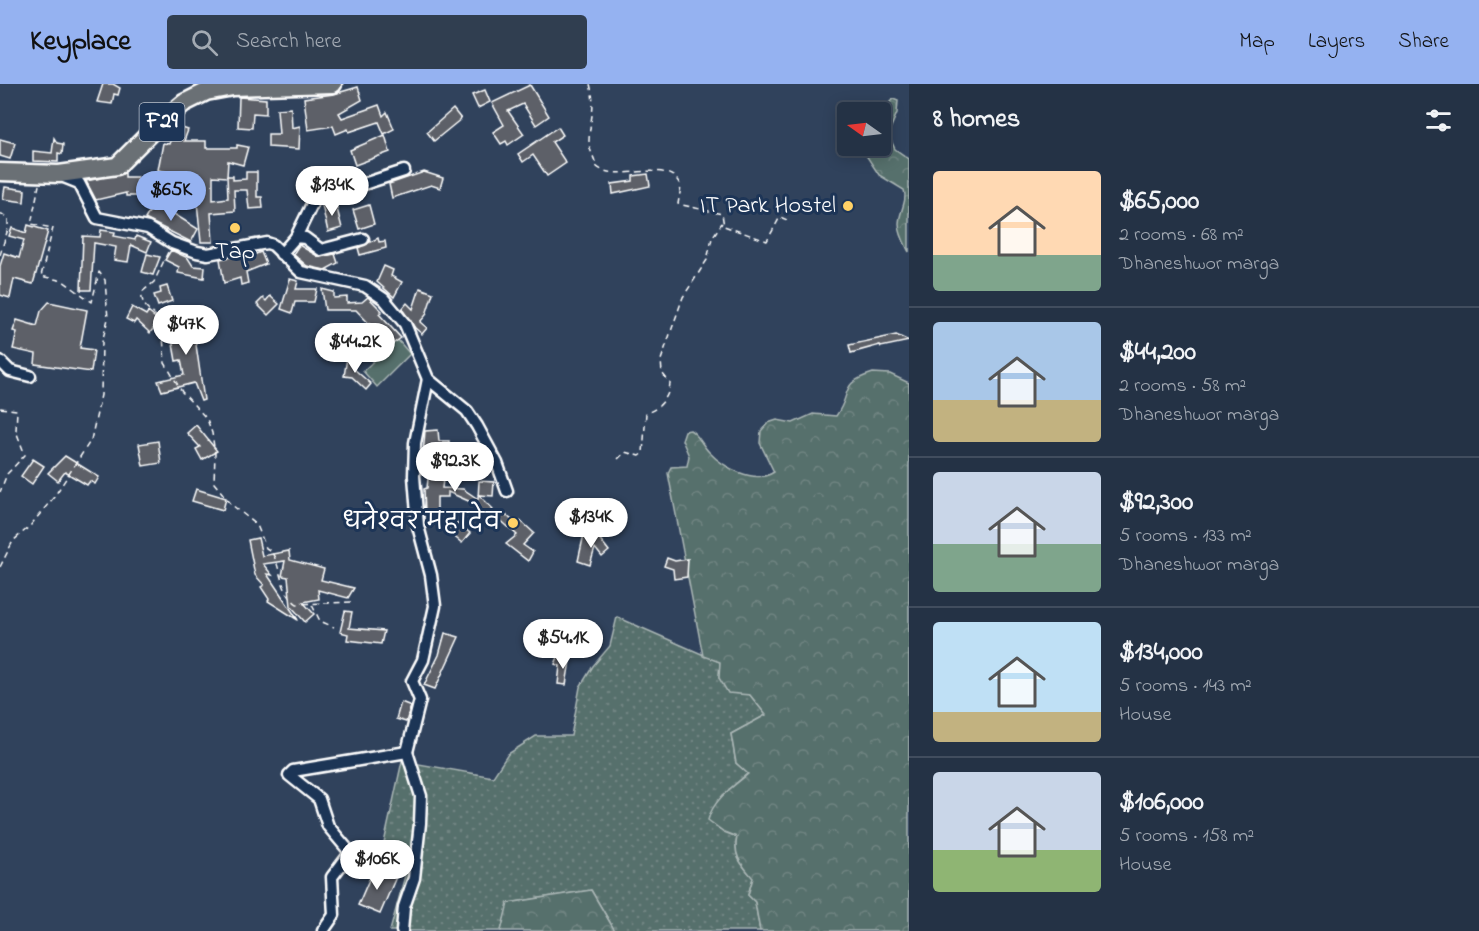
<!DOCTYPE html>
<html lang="en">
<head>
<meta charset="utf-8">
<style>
  :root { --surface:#243245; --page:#303e50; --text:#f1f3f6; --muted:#a3aab3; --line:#414d5e; --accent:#95b2f1 }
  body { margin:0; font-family:"Indie Flower","Playpen Sans Deva",sans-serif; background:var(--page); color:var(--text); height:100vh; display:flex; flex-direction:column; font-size:22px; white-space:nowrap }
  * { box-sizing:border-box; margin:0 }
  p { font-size:20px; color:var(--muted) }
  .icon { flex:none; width:33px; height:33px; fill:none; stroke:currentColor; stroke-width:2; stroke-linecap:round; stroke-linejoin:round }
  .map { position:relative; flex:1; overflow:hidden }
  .sheet { display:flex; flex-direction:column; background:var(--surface); width:570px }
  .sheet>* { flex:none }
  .needle { width:39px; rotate:284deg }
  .buttons { position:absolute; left:837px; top:18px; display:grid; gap:12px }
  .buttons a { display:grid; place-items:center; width:54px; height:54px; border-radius:6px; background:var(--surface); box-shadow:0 3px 15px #0003,0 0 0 2px var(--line); font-size:30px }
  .price { position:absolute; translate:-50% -51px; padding:0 14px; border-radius:21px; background:#fff; color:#222; font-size:20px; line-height:39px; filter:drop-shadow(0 2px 3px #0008) }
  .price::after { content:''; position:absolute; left:50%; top:36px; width:18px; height:14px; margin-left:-9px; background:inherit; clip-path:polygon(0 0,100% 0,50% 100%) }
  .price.on { background:var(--accent); color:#111 }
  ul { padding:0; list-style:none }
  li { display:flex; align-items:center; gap:18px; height:150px; padding:0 24px }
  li+li { border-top:2px solid var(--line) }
  li span { display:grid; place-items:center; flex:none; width:168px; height:120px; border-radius:6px; color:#555 }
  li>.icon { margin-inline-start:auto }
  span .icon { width:72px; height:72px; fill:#fffc; stroke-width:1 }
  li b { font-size:26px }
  h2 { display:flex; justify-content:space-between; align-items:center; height:72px; padding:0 24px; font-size:26px }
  header { display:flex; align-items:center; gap:36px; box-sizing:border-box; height:84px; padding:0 30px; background:var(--accent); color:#111 }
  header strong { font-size:28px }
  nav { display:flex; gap:33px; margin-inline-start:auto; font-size:21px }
  .search { width:420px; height:54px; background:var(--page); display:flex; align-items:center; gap:15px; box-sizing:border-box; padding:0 21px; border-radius:6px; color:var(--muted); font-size:22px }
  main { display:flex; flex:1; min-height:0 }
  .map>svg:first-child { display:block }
  .grass { fill:url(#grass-dots); stroke:#abb7b6; stroke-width:1.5 }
  .forest { fill:url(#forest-crowns); stroke:#abb7b6; stroke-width:1.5 }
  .pitch { fill:#576f6c; stroke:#abb7b6; stroke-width:1.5 }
  .building { fill:#5d6167; stroke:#fff; stroke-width:1.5 }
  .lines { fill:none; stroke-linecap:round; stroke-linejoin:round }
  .minor-casing { stroke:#fff; stroke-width:15 }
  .primary-casing { stroke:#fff; stroke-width:21 }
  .path { stroke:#fff; stroke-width:1.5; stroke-dasharray:6 4.5; stroke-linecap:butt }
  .minor { stroke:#1d3557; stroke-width:10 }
  .primary { stroke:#6a7074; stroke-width:16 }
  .poi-dot { fill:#ffd166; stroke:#1d3557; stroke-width:2 }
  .labels { text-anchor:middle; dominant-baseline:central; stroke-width:6; stroke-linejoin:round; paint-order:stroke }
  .shield { fill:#1d3557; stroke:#bbc2cd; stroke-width:1.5 }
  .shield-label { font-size:22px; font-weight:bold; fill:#fff }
  .poi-label { font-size:24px; fill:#fff; stroke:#1d3557; text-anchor:end }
</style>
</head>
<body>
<header>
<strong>Keyplace</strong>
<div class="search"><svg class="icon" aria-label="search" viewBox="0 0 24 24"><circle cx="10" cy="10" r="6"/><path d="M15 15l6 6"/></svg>Search here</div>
<nav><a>Map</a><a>Layers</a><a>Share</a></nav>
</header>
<main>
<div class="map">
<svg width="909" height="847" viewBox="0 0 909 847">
  <defs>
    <pattern id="grass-dots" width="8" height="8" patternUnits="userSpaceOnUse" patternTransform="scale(1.5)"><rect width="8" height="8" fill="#576f6c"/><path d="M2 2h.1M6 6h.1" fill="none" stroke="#708582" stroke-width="1.8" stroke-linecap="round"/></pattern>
    <pattern id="forest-crowns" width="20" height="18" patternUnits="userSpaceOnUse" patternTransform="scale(1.5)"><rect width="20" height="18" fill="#576f6c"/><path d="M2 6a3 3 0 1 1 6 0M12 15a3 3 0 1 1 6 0" fill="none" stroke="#708582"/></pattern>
  </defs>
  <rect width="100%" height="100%" fill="#30425c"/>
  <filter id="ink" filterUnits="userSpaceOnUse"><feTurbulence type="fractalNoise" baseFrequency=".0167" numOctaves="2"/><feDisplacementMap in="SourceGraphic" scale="12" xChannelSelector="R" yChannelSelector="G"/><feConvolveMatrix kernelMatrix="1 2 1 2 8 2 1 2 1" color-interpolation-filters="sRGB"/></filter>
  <g filter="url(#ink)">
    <path class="grass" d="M617 533 720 578 719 594 750 611 766 631 731 650 736 679 748 689 730 705 716 743 737 753C733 772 741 780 753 794L748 811 755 818 760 847H615L591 806 509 819 501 847H390L406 788 384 759 402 677 493 693 508 670 536 652H571L580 603 593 582 610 562Z"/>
    <g class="forest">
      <path d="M893 15 898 17 897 29 888 50 895 65 909 75V168C905 160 899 150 899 140 899 128 908 117 904 106L879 91 860 62H880L881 26Z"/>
      <path d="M873 289 890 290 909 299V847H760L755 818 748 811 753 794C741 780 733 772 737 753L724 748 708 736C713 716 732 703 748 690L736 679 731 650 766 631 750 611 728 609 719 594 720 578 703 572 668 389 671 383 687 382 689 372 682 356 685 347 690 346C698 350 702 361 709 368 723 383 754 401 774 388L760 359 761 347 768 339 777 336 793 339 813 330 836 332C853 308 838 300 873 289Z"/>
      <path d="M591 806 615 847H501L508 819Z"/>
    </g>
    <path class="pitch" d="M397 255 410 270 377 303 363 287Z"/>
    <g class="building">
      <path d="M103 0H113L120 4 118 11 114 10 112 20 97 18Z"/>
      <path d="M530 1 549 32 536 41 523 20 508 27 524 50 508 61 506 57 501 60 493 48 504 41 492 19Z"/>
      <path d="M358 3 362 16 339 29 342 34 379 21 383 32 387 28 394 45 384 50 379 38 349 48 348 45 336 50 333 42 308 46 304 14 334 10Z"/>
      <path d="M485 6 490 18 478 24 472 11Z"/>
      <path d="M239 13 266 15V30L253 29 252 44 238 43Z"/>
      <path d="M291 24 292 44 300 42 299 65 268 63V50H279L277 25Z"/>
      <path d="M453 25 461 35 434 57 427 48Z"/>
      <path d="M176 42 188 46 184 57H206V64H237V61L248 63 243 81 228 77 227 93 213 92V116L228 114 227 92H233V96L246 95V88H257V113H262L263 124 249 125 247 106H234L235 127 211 129 213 158H201L196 108H191L192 93 158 86 163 59 169 60Z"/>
      <path d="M558 43 563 51 552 58 566 79 547 92 533 71 523 78 518 70Z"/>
      <path d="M385 51 390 68 355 81 350 66Z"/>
      <path d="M54 54 57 59 63 60 62 70 58 69V78L33 77V67L52 69Z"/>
      <path d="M0 55 15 59 10 75 0 72Z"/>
      <path d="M424 88 443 94 440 104 431 101 392 114 389 100Z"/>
      <path d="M125 89V93H137V112H126V109L96 116 86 97Z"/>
      <path d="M648 90 650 102 613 110 612 100 633 97V92Z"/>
      <path d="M5 103 25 106 24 118 3 115Z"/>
      <path d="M335 117 342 144 328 148 322 121Z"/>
      <path d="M155 118 198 145 191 158 145 135Z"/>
      <path d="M369 121 374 140 359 145 353 126Z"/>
      <path d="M28 141 48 147 33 200 14 195 10 214 0 211V182L4 169 19 174 24 156 9 152 12 144 26 149Z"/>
      <path d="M101 146 115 148 114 152 135 156 136 152 151 158 147 168 131 161 128 178 114 176 116 163 94 159 91 206H81L83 152 100 153Z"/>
      <path d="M378 154 379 158 385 157 386 164 360 171 358 164Z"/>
      <path d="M299 161 319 173 335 170 338 179 325 186 307 182 293 170Z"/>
      <path d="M171 166 188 174 193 182 205 183 204 194 178 189 179 183 165 176Z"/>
      <path d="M261 168 266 180 246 188 248 199 241 201 240 194 224 199 220 175 247 170 248 173Z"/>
      <path d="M147 170 160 173 153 191 142 188Z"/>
      <path d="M384 182 393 186 391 192 402 198 394 213 377 198Z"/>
      <path d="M290 195 298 197 296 205H317L314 218H295L292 229 281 225Z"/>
      <path d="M167 202 172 217 158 222 154 211 161 209 160 204Z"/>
      <path d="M420 204 433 209 426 231 420 238 427 244 422 250 415 244 402 225 407 219 413 225Z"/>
      <path d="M322 205 334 208V214L347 213V219L362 218 368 213 382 227 379 230 401 254 380 269 371 258 380 251 356 226H325Z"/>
      <path d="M270 212 279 220 268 231 257 220 263 214 266 217Z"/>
      <path d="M49 218 87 226 80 264 94 266 91 288 35 280 36 270 13 265 17 248 13 247 17 236 37 242 41 227Z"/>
      <path d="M132 223 146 231 148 228 159 237 150 249 136 236 134 239 126 235Z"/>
      <path d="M190 228 203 230 201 241 193 240 204 316 201 317 194 299 162 307 158 297 184 291 181 276 176 277 170 243 190 239H188Z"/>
      <path d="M896 251 909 257 881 263 880 261 851 269 849 261Z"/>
      <path d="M347 274 355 275 354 285 371 300 366 306 352 293 344 292Z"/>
      <path d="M196 341 217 367 202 376 196 365 200 363 187 349Z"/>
      <path d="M438 346 439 357H449V365L432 366 433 381 422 383 425 347Z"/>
      <path d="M158 357 161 379 143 382 139 360Z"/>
      <path d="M65 372 99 393 95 400 90 397 87 401 65 388 58 397 48 389Z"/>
      <path d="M33 375 44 382 32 400 21 392Z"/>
      <path d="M429 386 444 388 442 404 463 405 478 415 479 397 494 398 493 412 479 411 493 425 486 432 473 419 448 408V413H437V428H425L424 405 427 404Z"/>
      <path d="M196 405 226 414 223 426 192 417Z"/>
      <path d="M501 427 518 441 521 437 534 449 523 461 533 468 528 477 506 460 517 451 497 433Z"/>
      <path d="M455 437 470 449 462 459 447 447Z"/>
      <path d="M584 450 599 454 609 467 602 473 595 464 590 481 578 477Z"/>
      <path d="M258 454 262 472 289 467 290 476 324 485 321 496 354 504 348 514 318 506 319 515 303 518 314 530 305 538 291 522 288 493 282 492 285 477 263 480 272 491 267 490 298 536 268 517 269 515 261 503 264 501 255 491 248 456Z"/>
      <path d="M667 474 675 477 688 475 687 493 674 495 673 485 664 482Z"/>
      <path d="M345 527 352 528 349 544 384 547 381 560 347 556 348 550 340 548Z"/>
      <path d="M445 549 459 553 435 605 424 601 439 571Z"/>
      <path d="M559 571 570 577 566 601 558 600 560 582 555 580Z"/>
      <path d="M401 618 411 622 406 638 396 635Z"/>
      <path d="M374 784 396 793 380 830 358 821Z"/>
    </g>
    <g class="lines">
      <g class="minor-casing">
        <g id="minor">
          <path d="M59 91 79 99 97 134 148 144 172 159 197 168 208 170 267 159 273 161 301 188 365 202 384 215 405 240 428 295 467 327 477 342 497 379 507 407"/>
          <path d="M296 153 314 116 404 87"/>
          <path d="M281 170 296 153 305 154 321 166 363 155"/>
          <path d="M0 277 10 287 30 292"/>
          <path d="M323 847 334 831 332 793 348 772 349 767 328 742 319 715 289 691 293 687 407 668"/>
          <path d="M402 847 404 823 414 794 420 739 421 712 407 668 420 616 412 597 423 576 435 522 431 491 418 442 414 392 415 359 428 295"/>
        </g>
      </g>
      <g class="primary-casing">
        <path id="primary" d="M0 88 59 90 117 82 159 40 184 19 206 8 233 3 333 0"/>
      </g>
      <g class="path">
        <path d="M590 0C597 27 589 35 589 59 589 66 595 74 596 82 616 101 670 71 681 103L678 120 722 130 724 142 767 157 780 133 787 136"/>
        <path d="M0 129 8 134V145L0 171"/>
        <path d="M168 168 154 198 142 208C140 224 153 227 162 238L165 279 182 308 207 335 212 349 215 370 214 399 232 421 257 441 266 464C282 471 276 505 297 520L353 518"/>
        <path d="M0 324 17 326 16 347 25 371 7 390 0 408"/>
        <path d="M618 375 625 368 639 372 643 369 646 329C660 325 669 313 670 299L662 289 661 276 683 213 707 176 712 154 722 139"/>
        <path d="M0 483 13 457 30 442 54 413 91 356 101 311 102 258 108 235 105 196 99 188 92 218 63 197 41 192 53 144 31 140 39 101"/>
        <path d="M312 521 320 537 334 543"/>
      </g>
      <use href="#minor" class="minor"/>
      <use href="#primary" class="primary"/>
    </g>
  </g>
  <g class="poi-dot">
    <circle cx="848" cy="122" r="6"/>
    <circle cx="235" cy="144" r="6"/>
    <circle cx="513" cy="439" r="6"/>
  </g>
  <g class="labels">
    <rect class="shield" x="139.5" y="19" width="45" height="38" rx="4.5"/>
    <g class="shield-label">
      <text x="162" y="38">F29</text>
    </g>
    <g class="poi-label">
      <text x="836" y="122">IT Park Hostel</text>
      <text x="235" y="168" text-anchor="middle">Tap</text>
      <text x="501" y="439">धनेश्वर महादेव</text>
    </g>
  </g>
</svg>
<div class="buttons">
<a><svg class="needle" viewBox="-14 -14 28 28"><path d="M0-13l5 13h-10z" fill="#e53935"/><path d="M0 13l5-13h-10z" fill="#a3aab3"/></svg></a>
</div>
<b class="price" style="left:332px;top:133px">$134K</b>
<b class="price on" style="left:171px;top:138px">$65K</b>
<b class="price" style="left:186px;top:272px">$47K</b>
<b class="price" style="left:355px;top:290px">$44.2K</b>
<b class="price" style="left:455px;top:409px">$92.3K</b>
<b class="price" style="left:591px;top:465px">$134K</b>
<b class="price" style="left:563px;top:586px">$54.1K</b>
<b class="price" style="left:377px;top:807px">$106K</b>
</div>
<section class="sheet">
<h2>8 homes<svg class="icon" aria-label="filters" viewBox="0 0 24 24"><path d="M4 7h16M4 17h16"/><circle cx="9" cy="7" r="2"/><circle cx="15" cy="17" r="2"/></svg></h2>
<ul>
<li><span style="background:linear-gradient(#ffd9b3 70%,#7fa58c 0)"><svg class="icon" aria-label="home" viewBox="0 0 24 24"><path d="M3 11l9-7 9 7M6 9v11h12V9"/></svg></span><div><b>$65,000</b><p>2 rooms · 68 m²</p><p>Dhaneshwor marga</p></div></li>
<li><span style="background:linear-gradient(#a9c7e8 65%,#c2b280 0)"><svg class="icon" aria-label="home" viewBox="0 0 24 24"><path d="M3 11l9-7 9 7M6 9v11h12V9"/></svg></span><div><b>$44,200</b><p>2 rooms · 58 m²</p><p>Dhaneshwor marga</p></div></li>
<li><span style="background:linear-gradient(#c9d6e8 60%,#7fa58c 0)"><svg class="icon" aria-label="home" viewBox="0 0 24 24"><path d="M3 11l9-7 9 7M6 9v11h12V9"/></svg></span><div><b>$92,300</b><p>5 rooms · 133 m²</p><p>Dhaneshwor marga</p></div></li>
<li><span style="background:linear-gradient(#bfe0f5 75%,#c2b280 0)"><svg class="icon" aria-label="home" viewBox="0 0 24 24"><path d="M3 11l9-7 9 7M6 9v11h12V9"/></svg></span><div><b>$134,000</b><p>5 rooms · 143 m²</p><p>House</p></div></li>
<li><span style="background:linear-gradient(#c9d6e8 65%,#8fb573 0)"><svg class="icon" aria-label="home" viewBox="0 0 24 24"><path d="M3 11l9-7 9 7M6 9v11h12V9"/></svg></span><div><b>$106,000</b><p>5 rooms · 158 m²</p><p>House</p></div></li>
</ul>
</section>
</main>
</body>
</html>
